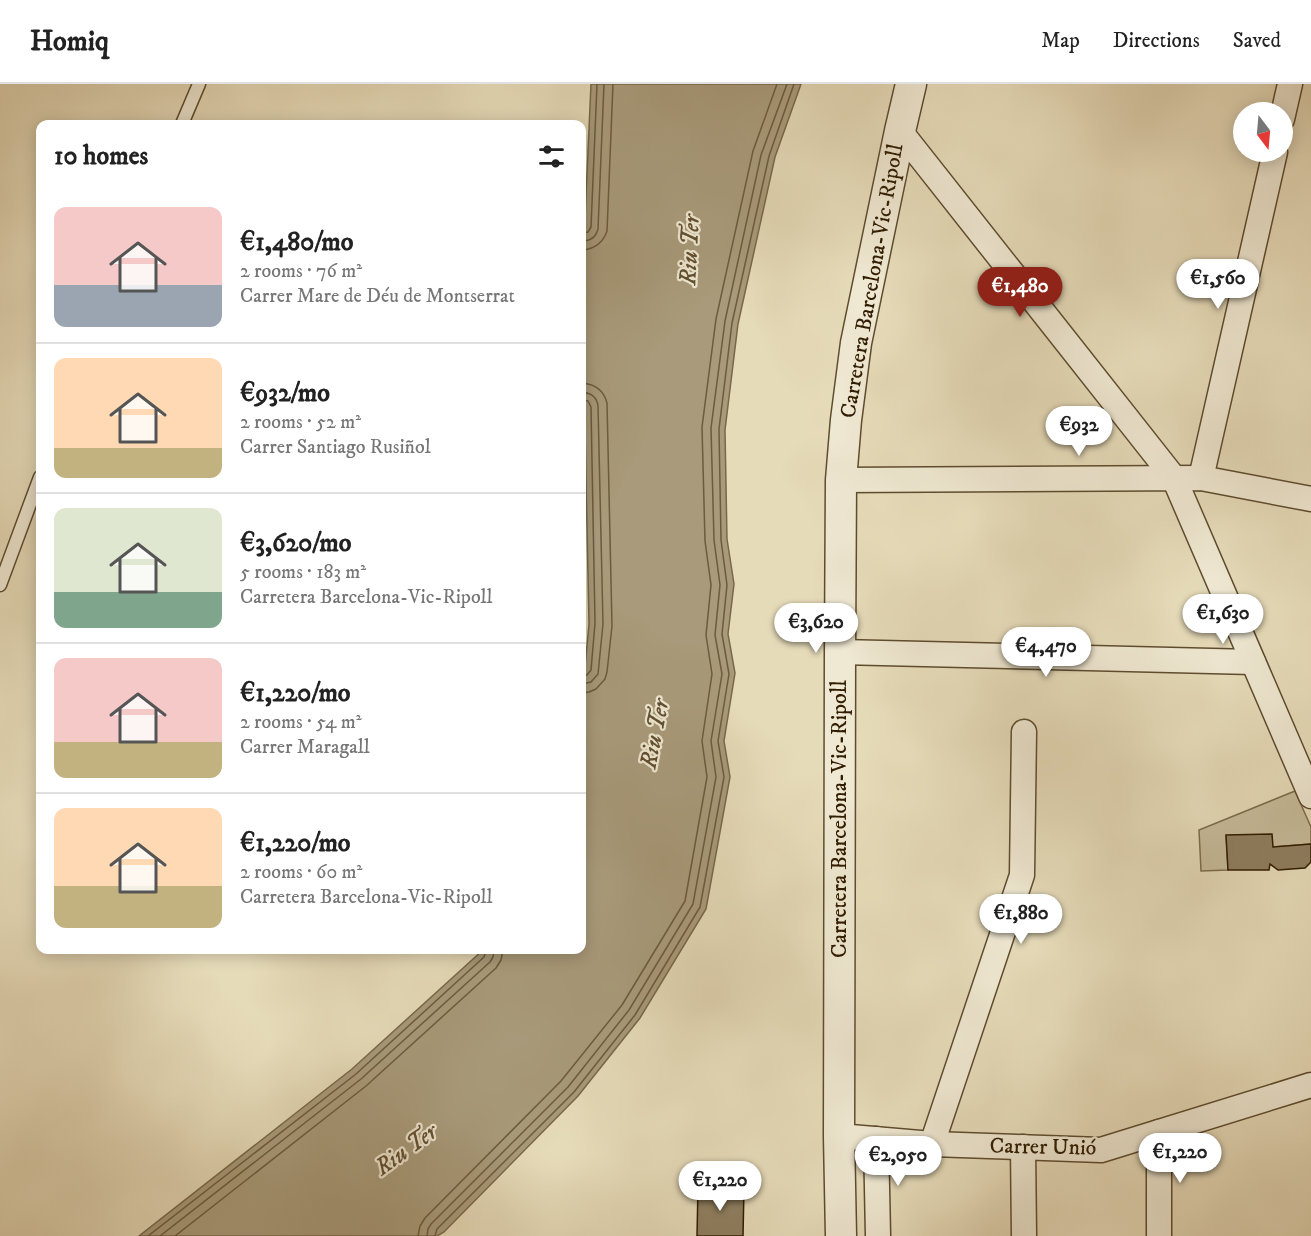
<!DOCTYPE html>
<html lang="en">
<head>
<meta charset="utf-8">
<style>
  :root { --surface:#fff; --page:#f6f6f6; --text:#222; --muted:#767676; --line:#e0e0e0; --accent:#8f2418 }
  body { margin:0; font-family:"IM FELL DW Pica",serif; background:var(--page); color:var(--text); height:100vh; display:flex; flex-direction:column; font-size:22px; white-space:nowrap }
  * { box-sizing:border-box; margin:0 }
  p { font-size:20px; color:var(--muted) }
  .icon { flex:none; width:33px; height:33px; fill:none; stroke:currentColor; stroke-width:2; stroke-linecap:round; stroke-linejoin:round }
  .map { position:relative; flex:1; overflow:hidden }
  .details { position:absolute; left:36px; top:36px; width:550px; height:834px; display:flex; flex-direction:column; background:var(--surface); border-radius:12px; box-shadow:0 3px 15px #0003 }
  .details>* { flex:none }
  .needle { width:39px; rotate:164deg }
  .controls { position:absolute; left:1233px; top:18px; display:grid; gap:12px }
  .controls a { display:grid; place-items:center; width:60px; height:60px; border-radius:50%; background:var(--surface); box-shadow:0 3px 15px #0003; font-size:30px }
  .price { position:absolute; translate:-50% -51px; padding:0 14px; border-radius:21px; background:#fff; color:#222; font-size:20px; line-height:39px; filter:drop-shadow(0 2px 3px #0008) }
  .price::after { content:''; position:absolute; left:50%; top:36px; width:18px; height:14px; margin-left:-9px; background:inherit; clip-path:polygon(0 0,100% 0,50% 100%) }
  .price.selected { background:var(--accent); color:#fff }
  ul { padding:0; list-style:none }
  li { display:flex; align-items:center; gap:18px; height:150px; padding:0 18px }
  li+li { border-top:2px solid var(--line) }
  li span { display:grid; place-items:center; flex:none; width:168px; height:120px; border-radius:12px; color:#555 }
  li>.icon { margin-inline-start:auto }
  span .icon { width:72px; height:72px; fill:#fffc; stroke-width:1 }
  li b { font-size:26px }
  h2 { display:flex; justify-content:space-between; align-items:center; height:72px; padding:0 18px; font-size:26px }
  header { display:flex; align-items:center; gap:36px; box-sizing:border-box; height:84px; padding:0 30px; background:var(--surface); border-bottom:2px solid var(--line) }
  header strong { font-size:28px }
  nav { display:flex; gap:33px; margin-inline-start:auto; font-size:21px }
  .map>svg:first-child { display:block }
  .green { fill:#c7bb9a; stroke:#7c6c4d; stroke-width:1.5 }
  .water { fill:#a89a7a; stroke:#786849; stroke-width:1.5 }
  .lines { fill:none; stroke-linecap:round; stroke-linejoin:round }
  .shore { stroke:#6c5b3d; stroke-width:1.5 }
  .building { fill:#8f7f60; stroke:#301c00; stroke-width:1.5 }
  .service-casing { stroke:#5e4c2e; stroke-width:15 }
  .minor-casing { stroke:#5e4c2e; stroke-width:27 }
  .tertiary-casing { stroke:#5e4c2e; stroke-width:33 }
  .service { stroke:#efe8d2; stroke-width:12 }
  .minor { stroke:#efe8d2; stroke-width:24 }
  .tertiary { stroke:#efe8d2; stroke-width:30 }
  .labels { text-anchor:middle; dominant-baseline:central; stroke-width:4.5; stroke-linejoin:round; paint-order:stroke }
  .street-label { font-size:22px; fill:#301c00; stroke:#efe8d2 }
  .water-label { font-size:24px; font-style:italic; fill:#604e31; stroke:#efe8d2 }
</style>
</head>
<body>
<header>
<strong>Homiq</strong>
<nav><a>Map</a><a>Directions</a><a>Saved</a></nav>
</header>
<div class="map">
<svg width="1311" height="1152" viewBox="0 0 1311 1152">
  <rect width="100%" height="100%" fill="#e6dbb9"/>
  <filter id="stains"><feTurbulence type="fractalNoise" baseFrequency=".00333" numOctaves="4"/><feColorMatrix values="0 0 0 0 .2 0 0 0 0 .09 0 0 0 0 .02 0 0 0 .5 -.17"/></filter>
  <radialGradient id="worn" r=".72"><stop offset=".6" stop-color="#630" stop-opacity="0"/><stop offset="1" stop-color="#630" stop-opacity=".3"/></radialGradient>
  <path class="green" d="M1295 707 1311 743V760L1273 763 1226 752 1228 786 1201 787 1199 746Z"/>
  <path class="water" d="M591 0H801L775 73 738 240 725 346 727 455 734 500 728 550 735 589 724 657 730 693 706 825 640 934 578 1012 444 1148 437 1152H139L352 985 483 866H582V615L589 540 582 202Z"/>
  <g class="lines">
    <g class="shore">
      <path d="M582 149 588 148 591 143 597 0"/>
      <path d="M582 157C590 157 596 153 598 145L604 0"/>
      <path d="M582 166C595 165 603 159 607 147L613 0"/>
      <path d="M582 299C595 300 604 307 607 319L612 542 607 588 605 595 596 605 589 608 582 609"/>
      <path d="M582 308C591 309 597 313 598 322L603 540 598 590 591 598 582 600"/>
      <path d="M582 316 588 317 591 323 595 539 591 586 587 591 582 592"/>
      <path d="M148 1152 356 990 484 873 486 866"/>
      <path d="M160 1152 361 995 490 878 493 873 494 866"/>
      <path d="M175 1152 366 1002 496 884 501 876 503 866"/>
      <path d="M418 1152 420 1142 425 1134 561 997 622 921 685 817 707 693 702 657 712 590 706 551 711 501 705 457 702 343 716 235 753 67 777 0"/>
      <path d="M427 1152 428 1145 431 1140 568 1003 629 926 693 820 716 693 711 657 722 590 715 551 720 501 714 456 711 344 725 237 761 71 787 0"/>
      <path d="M435 1152 437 1145 574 1008 635 931 700 823 724 693 718 657 729 590 722 550 727 501 721 456 719 345 732 239 769 72 794 0"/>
    </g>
  </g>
  <g class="building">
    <path d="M1272 750 1273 763 1311 760V778L1305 784 1278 786 1270 780 1269 786H1228L1226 751Z"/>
    <path d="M698 1103 744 1104 743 1152H697Z"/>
  </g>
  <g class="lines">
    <g class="service-casing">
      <g id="service">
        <path d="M182 40 199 0"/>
        <path d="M0 501 40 393"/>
      </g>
    </g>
    <g class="minor-casing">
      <g id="minor">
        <path d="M1282 35 1290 0"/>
        <path d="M900 47 1174 394 1311 712"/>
        <path d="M1201 394 1275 68"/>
        <path d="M841 396 1201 394 1311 415"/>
        <path d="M840 568 1253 578"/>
        <path d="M1159 1048V1152"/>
        <path d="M839 1052 932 1060 1101 1066 1311 1001"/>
        <path d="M876 1055 878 1152"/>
        <path d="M932 1060 1022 791 1024 648"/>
        <path d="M1023 1063 1024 1152"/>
      </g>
    </g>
    <g class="tertiary-casing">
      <path id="tertiary" d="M841 1152 839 1052 840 568 841 396 846 336 856 259 900 47 911 0"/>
    </g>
    <use href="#service" class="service"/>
    <use href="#minor" class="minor"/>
    <use href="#tertiary" class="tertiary"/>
  </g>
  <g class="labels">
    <g class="street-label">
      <text transform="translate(872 197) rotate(-80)">Carretera Barcelona-Vic-Ripoll</text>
      <text transform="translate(839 735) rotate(-90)">Carretera Barcelona-Vic-Ripoll</text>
      <text transform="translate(1043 1063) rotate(1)">Carrer Unió</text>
    </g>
    <g class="water-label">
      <text transform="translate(690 166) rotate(-87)">Riu Ter</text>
      <text transform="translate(655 650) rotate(-79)">Riu Ter</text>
      <text transform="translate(406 1066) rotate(-36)">Riu Ter</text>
    </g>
  </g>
  <rect width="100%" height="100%" filter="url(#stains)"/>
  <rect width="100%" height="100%" fill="url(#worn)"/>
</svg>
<div class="controls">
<a><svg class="needle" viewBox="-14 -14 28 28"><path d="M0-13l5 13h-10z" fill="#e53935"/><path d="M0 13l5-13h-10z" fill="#767676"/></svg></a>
</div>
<b class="price" style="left:1218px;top:226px">€1,560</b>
<b class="price selected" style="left:1020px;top:234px">€1,480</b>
<b class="price" style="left:1079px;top:373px">€932</b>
<b class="price" style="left:1223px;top:561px">€1,630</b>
<b class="price" style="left:816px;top:570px">€3,620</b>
<b class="price" style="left:1046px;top:594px">€4,470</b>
<b class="price" style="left:1021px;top:861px">€1,880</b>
<b class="price" style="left:1180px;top:1100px">€1,220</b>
<b class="price" style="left:898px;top:1103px">€2,050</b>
<b class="price" style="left:720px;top:1128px">€1,220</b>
<section class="details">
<h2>10 homes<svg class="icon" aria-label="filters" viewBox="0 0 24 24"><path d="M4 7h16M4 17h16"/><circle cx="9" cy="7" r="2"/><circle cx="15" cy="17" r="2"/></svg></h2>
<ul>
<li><span style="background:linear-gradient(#f6c9c9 65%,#9aa5b1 0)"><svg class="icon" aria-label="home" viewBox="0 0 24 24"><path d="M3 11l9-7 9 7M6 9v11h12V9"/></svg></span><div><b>€1,480/mo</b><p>2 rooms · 76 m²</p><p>Carrer Mare de Déu de Montserrat</p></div></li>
<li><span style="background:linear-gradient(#ffd9b3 75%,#c2b280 0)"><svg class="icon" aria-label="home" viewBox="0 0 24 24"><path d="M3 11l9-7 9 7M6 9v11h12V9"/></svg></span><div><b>€932/mo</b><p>2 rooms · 52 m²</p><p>Carrer Santiago Rusiñol</p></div></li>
<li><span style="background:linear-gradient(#dfe7d0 70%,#7fa58c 0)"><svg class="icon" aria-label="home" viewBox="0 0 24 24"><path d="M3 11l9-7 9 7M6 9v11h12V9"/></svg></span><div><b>€3,620/mo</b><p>5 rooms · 183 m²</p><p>Carretera Barcelona-Vic-Ripoll</p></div></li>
<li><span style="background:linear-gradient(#f6c9c9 70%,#c2b280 0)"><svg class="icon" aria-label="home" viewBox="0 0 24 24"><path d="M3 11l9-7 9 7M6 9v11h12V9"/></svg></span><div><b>€1,220/mo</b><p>2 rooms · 54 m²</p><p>Carrer Maragall</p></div></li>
<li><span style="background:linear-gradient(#ffd9b3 65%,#c2b280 0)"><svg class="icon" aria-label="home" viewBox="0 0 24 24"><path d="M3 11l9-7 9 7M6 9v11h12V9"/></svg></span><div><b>€1,220/mo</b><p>2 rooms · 60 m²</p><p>Carretera Barcelona-Vic-Ripoll</p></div></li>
</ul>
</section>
</div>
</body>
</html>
